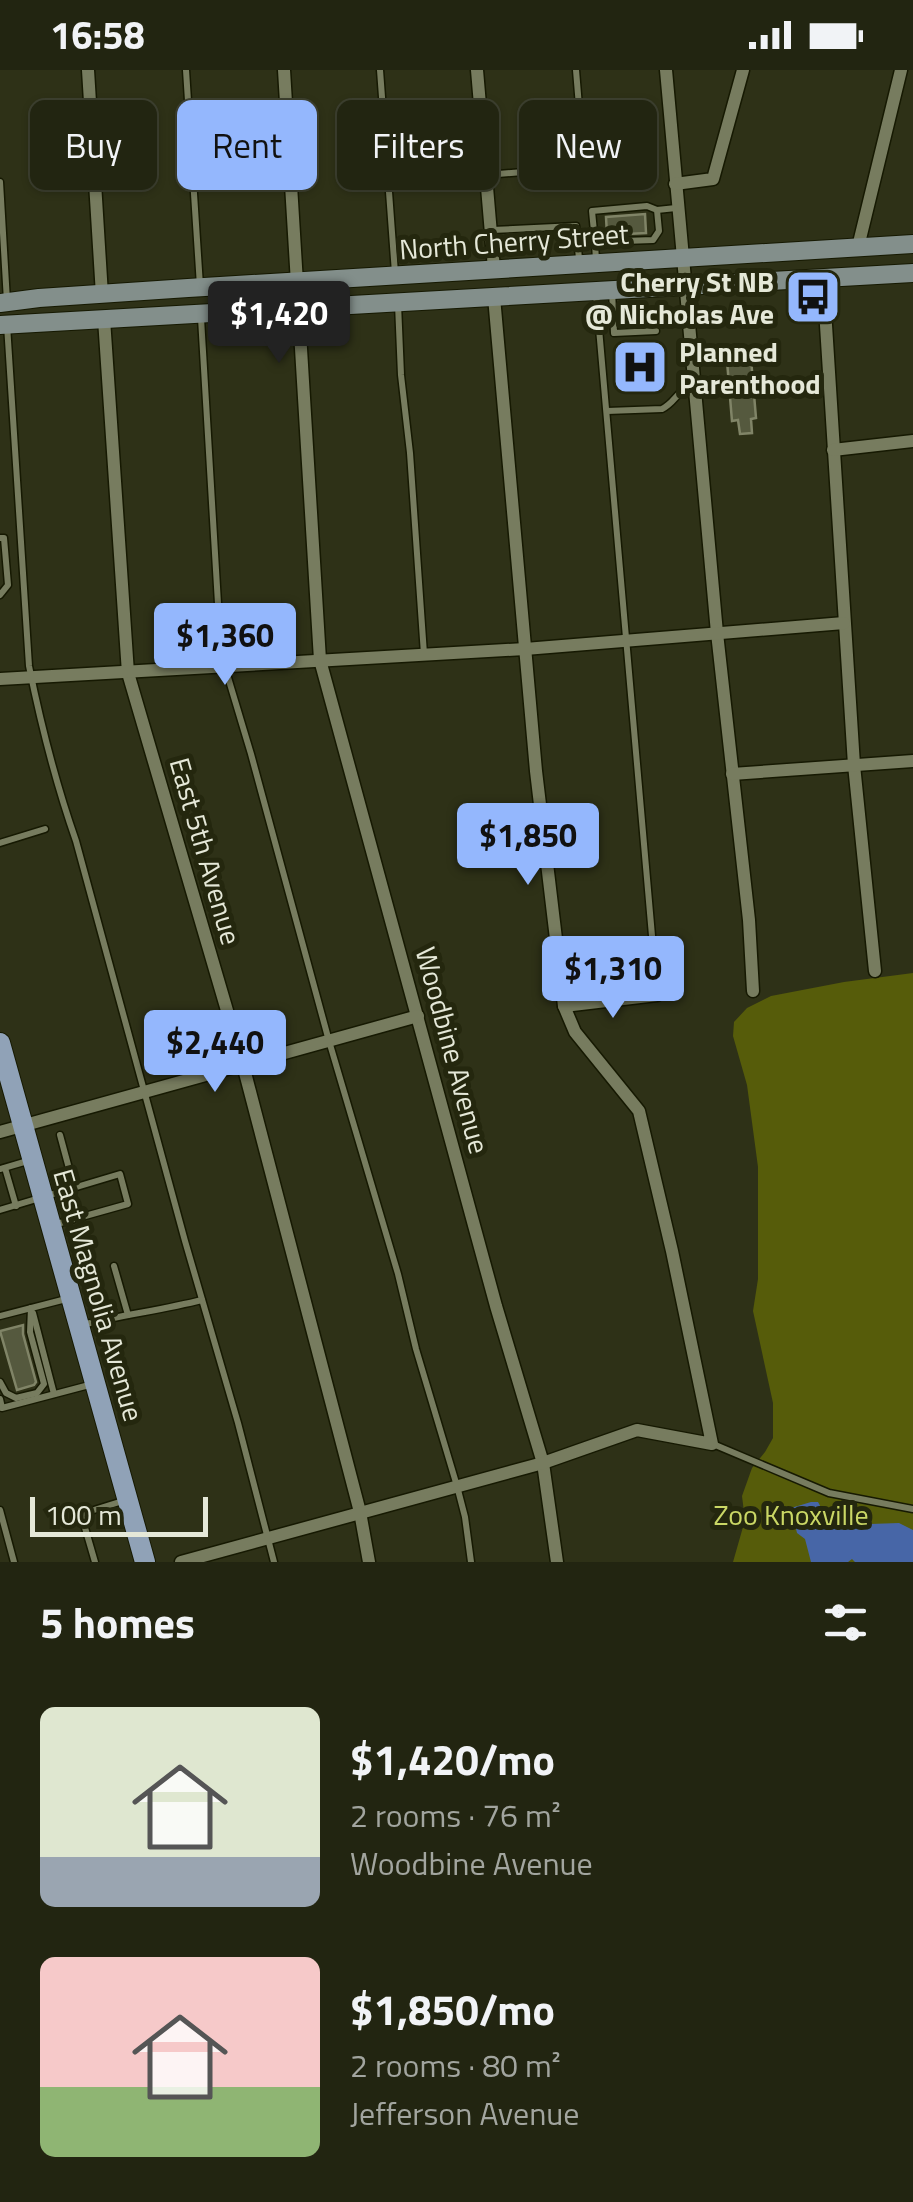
<!DOCTYPE html>
<html lang="en">
<head>
<meta charset="utf-8">
<style>
  :root { --surface:#222511; --page:#2e311f; --text:#f1f3f6; --muted:#a2a59f; --line:#3f4231; --accent:#94b7fd }
  body { margin:0; font-family:"Titillium Web",sans-serif; background:var(--page); color:var(--text); height:100vh; display:flex; flex-direction:column; font-size:38px; white-space:nowrap }
  * { box-sizing:border-box; margin:0 }
  p { font-size:32px; color:var(--muted) }
  .icon { flex:none; width:55px; height:55px; fill:none; stroke:currentColor; stroke-width:2; stroke-linecap:round; stroke-linejoin:round }
  .map { position:relative; height:1492px; overflow:hidden }
  .drawer { display:flex; flex-direction:column; background:var(--surface); flex:1 }
  .drawer>* { flex:none }
  .guide { position:absolute; left:30px; top:30px; width:855px; height:90px; display:flex; gap:20px }
  .scale { position:absolute; left:30px; bottom:25px; width:178px; box-sizing:border-box; padding-left:10px; border:5px solid #e5e8d8; border-top:0; font-size:28px; line-height:35px; white-space:nowrap; color:#e5e8d8; -webkit-text-stroke:8px #24270e; paint-order:stroke }
  .price { position:absolute; translate:-50% -85px; padding:0 22px; border-radius:10px; background:var(--accent); color:#111; font-size:32px; line-height:65px; filter:drop-shadow(0 2px 5px #0008) }
  .price::after { content:''; position:absolute; left:50%; top:60px; width:30px; height:22px; margin-left:-15px; background:inherit; clip-path:polygon(0 0,100% 0,50% 100%) }
  .price.active { background:#222; color:#fff }
  ul { padding:0; list-style:none }
  li { display:flex; align-items:center; gap:30px; height:250px; padding:0 40px }
  li span { display:grid; place-items:center; flex:none; width:280px; height:200px; border-radius:15px; color:#555 }
  li>.icon { margin-inline-start:auto }
  span .icon { width:120px; height:120px; fill:#fffc; stroke-width:1 }
  li b { font-size:42px }
  h2 { display:flex; justify-content:space-between; align-items:center; height:120px; padding:0 40px; font-size:42px }
  .chip { padding:0 35px; border-radius:15px; background:var(--surface); box-shadow:0 2px 8px #0004,0 0 0 2px var(--line); font-size:35px; line-height:90px }
  .chip.active { background:var(--accent); color:#111 }
  .status { display:flex; justify-content:space-between; align-items:center; height:70px; padding:0 50px; background:var(--surface); direction:ltr }
  .status svg { height:28px; fill:currentColor }
  .map>svg:first-child { display:block }
  .green { fill:#565c0a }
  .water { fill:#4766a7 }
  .building { fill:#55593e; stroke:#808467; stroke-width:2.5 }
  .lines { fill:none; stroke-linecap:round; stroke-linejoin:round }
  .service-casing { stroke:#161902; stroke-width:9 }
  .minor-casing { stroke:#161902; stroke-width:15 }
  .secondary-casing { stroke:#161902; stroke-width:20 }
  .primary-casing { stroke:#161902; stroke-width:22 }
  .service { stroke:#777c5f; stroke-width:6 }
  .minor { stroke:#777c5f; stroke-width:12 }
  .secondary { stroke:#838f8b; stroke-width:18 }
  .primary { stroke:#90a2b7; stroke-width:20 }
  .labels { text-anchor:middle; dominant-baseline:central; stroke-width:10; stroke-linejoin:round; paint-order:stroke }
  .street-label { font-size:28px; fill:#e5e8d8; stroke:#24270e }
  .poi-label { font-size:28px; font-weight:bold; fill:#e5e8d8; stroke:#24270e; text-anchor:end }
  .park-label { font-size:28px; fill:#cad765; stroke:#24270e }
</style>
</head>
<body>
<div class="status"><b>16:58</b><svg viewBox="0 0 49 12"><path d="M0 12V9h3v3zM5 12V6h3v6zM10 12V3h3v9zM15 12V0h3v12zM26 1h20v11H26zM47 4h2v5h-2z"/></svg></div>
<div class="map">
<svg width="913" height="1492" viewBox="0 0 913 1492">
  <rect width="100%" height="100%" fill="#2e3117"/>
  <path class="green" d="M913 903V1492H733L745 1450 742 1426 752 1398 765 1382 773 1368V1333L753 1241 758 1209V1097L747 1015 733 966 734 952 747 938 771 926 844 912Z"/>
  <path class="water" d="M811 1432H818L824 1443 853 1449 863 1448 870 1454 899 1453 913 1460V1492H855L852 1489 848 1492H811L805 1469 797 1463 791 1438Z"/>
  <g class="building">
    <path d="M645 144 646 163 607 165 606 147Z"/>
    <path d="M656 278 662 284 665 308 618 312 616 282Z"/>
    <path d="M751 289 756 348 751 349 752 363 740 364 738 350 732 351 727 291Z"/>
    <path d="M23 1255V1264L36 1312 34 1315 17 1320 0 1261Z"/>
  </g>
  <g class="lines">
    <g class="service-casing">
      <g id="service">
        <path d="M186 0 200 216"/>
        <path d="M380 0 395 203"/>
        <path d="M390 110 486 105 584 97 576 0"/>
        <path d="M0 112 7 231"/>
        <path d="M492 160 576 156 579 189"/>
        <path d="M595 172 592 141 647 136 657 140"/>
        <path d="M596 191 595 172 653 170 659 161 657 140 676 138"/>
        <path d="M612 220 614 263 656 261"/>
        <path d="M596 224 657 923"/>
        <path d="M398 234 401 305 410 383 424 584"/>
        <path d="M201 248 221 584 251 684 329 971 398 1204 416 1279 457 1416 465 1447 471 1492"/>
        <path d="M7 255 29 596C41 655 56 714 76 771L185 1171 238 1353 274 1492"/>
        <path d="M607 341 662 339C676 332 675 322 693 315"/>
        <path d="M0 468H4L8 515 0 525"/>
        <path d="M0 773 45 759"/>
        <path d="M60 1065 74 1117"/>
        <path d="M5 1098 16 1136"/>
        <path d="M0 1099 31 1090"/>
        <path d="M0 1140 120 1104 128 1134 53 1155"/>
        <path d="M114 1196 128 1245"/>
        <path d="M33 1243 54 1324"/>
        <path d="M0 1246 70 1228"/>
        <path d="M82 1255C122 1245 162 1240 202 1230"/>
        <path d="M0 1312 6 1323 16 1328 37 1323 44 1314 30 1262 31 1238"/>
        <path d="M0 1329 2 1338 93 1314"/>
        <path d="M713 1374 829 1423 913 1439"/>
        <path d="M0 1440 14 1492"/>
        <path d="M95 1492 81 1444 126 1430"/>
      </g>
    </g>
    <g class="minor-casing">
      <g id="minor">
        <path d="M88 0 102 225"/>
        <path d="M284 0 320 590 496 1236 543 1393 557 1492"/>
        <path d="M477 0 494 199"/>
        <path d="M666 0 717 563 749 850 753 921"/>
        <path d="M675 114 713 109 743 0"/>
        <path d="M858 177 901 0"/>
        <path d="M823 208 854 695 875 901"/>
        <path d="M104 249 128 603 243 995 360 1442 369 1492"/>
        <path d="M833 380 913 371"/>
        <path d="M0 609 525 579 844 553"/>
        <path d="M732 704 913 691"/>
        <path d="M564 936 657 925"/>
        <path d="M0 1062 418 946"/>
        <path d="M181 1492 543 1393 637 1360 712 1374 672 1181 639 1041 575 962 564 936 536 701 494 227"/>
      </g>
    </g>
    <g class="secondary-casing">
      <g id="secondary">
        <path d="M0 233 39 228 188 218 913 174"/>
        <path d="M0 255 913 203"/>
      </g>
    </g>
    <g class="primary-casing">
      <path id="primary" d="M0 973 145 1492"/>
    </g>
    <use href="#service" class="service"/>
    <use href="#minor" class="minor"/>
    <use href="#secondary" class="secondary"/>
    <use href="#primary" class="primary"/>
  </g>
  <defs>
    <g id="bus-square" transform="scale(2.875)"><rect x="-9" y="-9" width="18" height="18" rx="4" fill="#94b7fd" stroke="#24270e"/><path d="M-5-6H5V4H4V6H2V4H-2V6H-4V4H-5ZM-3.5-4V0h7V-4ZM-3.5 1.2v1.5H-2V1.2ZM2 1.2v1.5H3.5V1.2Z" fill="#111"/></g>
    <g id="hospital-square" transform="scale(2.875)"><rect x="-9" y="-9" width="18" height="18" rx="4" fill="#94b7fd" stroke="#24270e"/><path d="M-5-5h3v3.5h4V-5h3V5h-3V1.5h-4V5h-3Z" fill="#111"/></g>
  </defs>
  <g fill-rule="evenodd">
    <use href="#bus-square" x="813" y="227"/>
    <use href="#hospital-square" x="640" y="297"/>
  </g>
  <g class="labels">
    <g class="street-label">
      <text transform="translate(514 171) rotate(-4)">North Cherry Street</text>
      <text transform="translate(206 781) rotate(74)">East 5th Avenue</text>
      <text transform="translate(453 980) rotate(75)">Woodbine Avenue</text>
      <text transform="translate(99 1225) rotate(74)">East Magnolia Avenue</text>
    </g>
    <g class="poi-label">
      <text x="774" y="211">Cherry St NB<tspan x="774" dy="32">@ Nicholas Ave</tspan></text>
      <text x="679" y="281" text-anchor="start">Planned<tspan x="679" dy="32">Parenthood</tspan></text>
    </g>
    <g class="park-label">
      <text x="791" y="1444">Zoo Knoxville</text>
    </g>
  </g>
</svg>
<div class="scale">100 m</div>
<b class="price active" style="left:279px;top:296px">$1,420</b>
<b class="price" style="left:225px;top:618px">$1,360</b>
<b class="price" style="left:528px;top:818px">$1,850</b>
<b class="price" style="left:613px;top:951px">$1,310</b>
<b class="price" style="left:215px;top:1025px">$2,440</b>
<div class="guide">
<a class="chip">Buy</a>
<a class="chip active">Rent</a>
<a class="chip">Filters</a>
<a class="chip">New</a>
</div>
</div>
<section class="drawer">
<h2>5 homes<svg class="icon" aria-label="filters" viewBox="0 0 24 24"><path d="M4 7h16M4 17h16"/><circle cx="9" cy="7" r="2"/><circle cx="15" cy="17" r="2"/></svg></h2>
<ul>
<li><span style="background:linear-gradient(#dfe7d0 75%,#9aa5b1 0)"><svg class="icon" aria-label="home" viewBox="0 0 24 24"><path d="M3 11l9-7 9 7M6 9v11h12V9"/></svg></span><div><b>$1,420/mo</b><p>2 rooms · 76 m²</p><p>Woodbine Avenue</p></div></li>
<li><span style="background:linear-gradient(#f6c9c9 65%,#8fb573 0)"><svg class="icon" aria-label="home" viewBox="0 0 24 24"><path d="M3 11l9-7 9 7M6 9v11h12V9"/></svg></span><div><b>$1,850/mo</b><p>2 rooms · 80 m²</p><p>Jefferson Avenue</p></div></li>
</ul>
</section>
</body>
</html>
